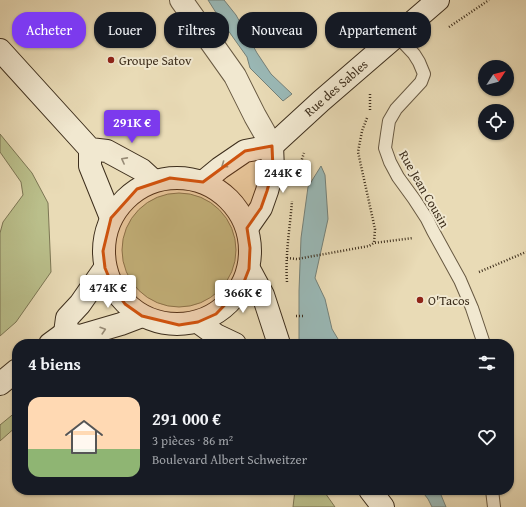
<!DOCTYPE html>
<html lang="fr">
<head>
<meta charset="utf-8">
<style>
  :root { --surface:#171b24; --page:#20242c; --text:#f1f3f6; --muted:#9ea1a6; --line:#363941; --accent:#7c3aed }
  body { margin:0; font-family:"Gentium Book Plus",serif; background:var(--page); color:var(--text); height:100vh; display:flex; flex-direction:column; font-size:15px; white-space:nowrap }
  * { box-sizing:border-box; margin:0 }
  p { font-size:13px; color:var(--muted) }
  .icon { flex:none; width:22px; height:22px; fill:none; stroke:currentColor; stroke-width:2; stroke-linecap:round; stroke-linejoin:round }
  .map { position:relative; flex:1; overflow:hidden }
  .drawer { position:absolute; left:12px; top:339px; width:502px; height:156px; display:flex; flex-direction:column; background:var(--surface); border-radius:16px; box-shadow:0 1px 3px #0004 }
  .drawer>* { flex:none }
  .banner { position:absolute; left:12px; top:12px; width:502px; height:36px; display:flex; gap:8px }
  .needle { width:26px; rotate:54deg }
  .buttons { position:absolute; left:478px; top:60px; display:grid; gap:8px }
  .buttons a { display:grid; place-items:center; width:36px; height:36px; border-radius:50%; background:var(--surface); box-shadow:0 1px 3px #0004; font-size:20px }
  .price { position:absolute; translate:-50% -34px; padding:0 9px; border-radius:4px; background:#fff; color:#222; font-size:13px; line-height:26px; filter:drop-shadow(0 1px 2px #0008) }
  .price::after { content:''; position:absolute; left:50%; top:24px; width:12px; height:9px; margin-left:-6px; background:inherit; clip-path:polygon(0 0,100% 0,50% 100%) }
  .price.active { background:var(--accent); color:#fff }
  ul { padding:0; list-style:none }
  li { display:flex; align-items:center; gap:12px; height:100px; padding:0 16px }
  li+li { border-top:1px solid var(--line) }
  li span { display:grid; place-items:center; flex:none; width:112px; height:80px; border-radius:12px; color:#555 }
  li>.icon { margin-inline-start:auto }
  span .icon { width:48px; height:48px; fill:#fffc; stroke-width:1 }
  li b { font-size:17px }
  h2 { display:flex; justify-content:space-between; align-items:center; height:48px; padding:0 16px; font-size:17px }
  .chip { padding:0 14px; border-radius:16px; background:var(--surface); box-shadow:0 1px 3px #0004; font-size:14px; line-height:36px }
  .chip.active { background:var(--accent); color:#fff }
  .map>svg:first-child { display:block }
  .green { fill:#babf8b; stroke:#7c7654 }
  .water { fill:#9ab9b7; stroke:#758179 }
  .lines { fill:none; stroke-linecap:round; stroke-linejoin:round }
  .service-casing { stroke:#685942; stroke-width:14 }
  .minor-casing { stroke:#685942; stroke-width:24 }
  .secondary-casing { stroke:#3d2e1c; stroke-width:24 }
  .path { stroke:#3d2e1c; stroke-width:2.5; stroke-dasharray:1 2; stroke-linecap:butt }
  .service { stroke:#f1e8d0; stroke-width:12 }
  .minor { stroke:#f1e8d0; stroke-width:22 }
  .secondary { stroke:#f1e8d0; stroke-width:22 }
  .oneway { stroke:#978b76 }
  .marked { fill:#ce530e; fill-opacity:0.2; stroke:#ce530e; stroke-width:3; stroke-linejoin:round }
  .poi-dot { fill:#8f2418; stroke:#f1e8d0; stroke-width:1.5 }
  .labels { text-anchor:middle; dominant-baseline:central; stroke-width:4; stroke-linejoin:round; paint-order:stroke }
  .poi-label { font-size:13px; fill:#3d2e1c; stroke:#f1e8d0; text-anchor:start }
  .street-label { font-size:13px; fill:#3d2e1c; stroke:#f1e8d0 }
</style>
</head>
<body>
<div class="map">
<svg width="526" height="507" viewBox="0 0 526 507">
  <rect width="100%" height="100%" fill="#e9dbb6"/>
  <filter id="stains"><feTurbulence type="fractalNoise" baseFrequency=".005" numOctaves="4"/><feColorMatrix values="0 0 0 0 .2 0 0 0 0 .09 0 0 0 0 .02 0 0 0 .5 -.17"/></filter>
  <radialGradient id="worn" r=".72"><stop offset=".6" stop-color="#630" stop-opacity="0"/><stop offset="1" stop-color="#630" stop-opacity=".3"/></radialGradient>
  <g class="green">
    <path d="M0 134 32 173 48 203 51 272 16 322 0 336V233L3 222 23 195 21 182 0 152Z"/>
    <circle cx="179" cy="250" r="57"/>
    <path d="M17 411V426L0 441V425Z"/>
    <path d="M295 490H323L335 507H293Z"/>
  </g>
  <g class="water">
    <path d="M208 0H224L236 15 257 53 271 74 292 94 283 101 250 68 247 57 220 19Z"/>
    <path d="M321 166 325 175 328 219 315 278 325 299 332 329 341 344H299V291L301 238 308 187Z"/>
    <path d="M421 490H439L446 507H432L428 499Z"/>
  </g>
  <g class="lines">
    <g class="service-casing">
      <g id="service">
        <path d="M397 36 414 54 419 62 424 74 421 82 396 109 389 121 387 134 385 148 390 162 398 177 414 199 427 219 433 231 460 280 472 308 484 344"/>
        <path d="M492 490 494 507"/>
      </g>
    </g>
    <g class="minor-casing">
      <path id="minor" d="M181 0 235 76 255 116 272 146"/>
    </g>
    <g class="secondary-casing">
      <g id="secondary">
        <path d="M0 50 90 149 107 151 142 170 154 181"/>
        <path d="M90 149V166L111 218"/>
        <circle cx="177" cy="251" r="73"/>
        <path d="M203 182 220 168 245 151 272 146 321 101 438 0"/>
        <path d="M247 228 261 208 267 191 273 169 272 146"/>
        <path d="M249 269 263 295 279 344"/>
        <path d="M198 322 216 335 235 344"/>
        <path d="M65 333 80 336 121 324 142 316"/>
        <path d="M65 333 67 318 80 304 105 268"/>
        <path d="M50 344 65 333"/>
        <path d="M0 384 17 370"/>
        <path d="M370 490 383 507"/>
      </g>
    </g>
    <g class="path">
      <path d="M449 27 489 0"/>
      <path d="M370 110V94"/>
      <path d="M367 118 362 131 358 152 375 229 374 243"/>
      <path d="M300 165 304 153"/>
      <path d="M287 258 297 259 369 246 374 243 413 238"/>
      <path d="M479 272 526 252"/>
      <path d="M287 282C285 255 290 228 292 201"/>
      <path d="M296 316H305"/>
    </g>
    <use href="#service" class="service"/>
    <use href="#minor" class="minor"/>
    <use href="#secondary" class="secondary"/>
  </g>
  <defs><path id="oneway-chevron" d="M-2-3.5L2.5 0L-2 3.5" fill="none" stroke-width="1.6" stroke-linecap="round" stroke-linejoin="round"/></defs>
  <g class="oneway">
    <use href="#oneway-chevron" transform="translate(124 160) rotate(-152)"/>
    <use href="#oneway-chevron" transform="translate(224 165) rotate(145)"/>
    <use href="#oneway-chevron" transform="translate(103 330) rotate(-17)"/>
  </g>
  <path class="marked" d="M272 146 273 169 267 191 261 208 247 228 250 248 249 269 242 287 216 314 198 322 179 325 142 316 125 304 113 287 105 268 103 251 111 218 137 189 170 178 203 182 245 151Z"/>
  <g class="poi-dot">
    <circle cx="111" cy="60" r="4"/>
    <circle cx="420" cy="300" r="4"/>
  </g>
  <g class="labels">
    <g class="poi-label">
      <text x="119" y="60">Groupe Satov</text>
      <text x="428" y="300">O'Tacos</text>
    </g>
    <g class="street-label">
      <text transform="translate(336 88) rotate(-41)">Rue des Sables</text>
      <text transform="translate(424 189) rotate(60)">Rue Jean Cousin</text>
    </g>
  </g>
  <rect width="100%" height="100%" filter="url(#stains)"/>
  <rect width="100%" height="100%" fill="url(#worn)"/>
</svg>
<div class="buttons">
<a><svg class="needle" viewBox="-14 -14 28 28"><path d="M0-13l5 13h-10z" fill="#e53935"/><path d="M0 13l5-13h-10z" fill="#9ea1a6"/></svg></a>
<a><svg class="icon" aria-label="locate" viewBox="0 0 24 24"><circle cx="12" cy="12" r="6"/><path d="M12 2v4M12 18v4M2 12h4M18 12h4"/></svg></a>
</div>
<b class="price active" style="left:132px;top:144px">291K €</b>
<b class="price" style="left:283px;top:194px">244K €</b>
<b class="price" style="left:108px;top:309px">474K €</b>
<b class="price" style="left:243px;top:314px">366K €</b>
<div class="banner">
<a class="chip active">Acheter</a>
<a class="chip">Louer</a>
<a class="chip">Filtres</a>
<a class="chip">Nouveau</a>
<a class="chip">Appartement</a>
</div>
<section class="drawer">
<h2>4 biens<svg class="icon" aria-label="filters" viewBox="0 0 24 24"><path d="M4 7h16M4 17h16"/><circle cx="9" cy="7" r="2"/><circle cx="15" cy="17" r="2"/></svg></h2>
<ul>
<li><span style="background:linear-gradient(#ffd9b3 65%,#8fb573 0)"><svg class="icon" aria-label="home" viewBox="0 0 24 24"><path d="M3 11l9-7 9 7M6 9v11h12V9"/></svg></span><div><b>291 000 €</b><p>3 pièces · 86 m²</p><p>Boulevard Albert Schweitzer</p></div><svg class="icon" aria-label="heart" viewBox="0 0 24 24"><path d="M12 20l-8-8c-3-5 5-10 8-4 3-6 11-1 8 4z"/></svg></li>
</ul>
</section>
</div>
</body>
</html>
